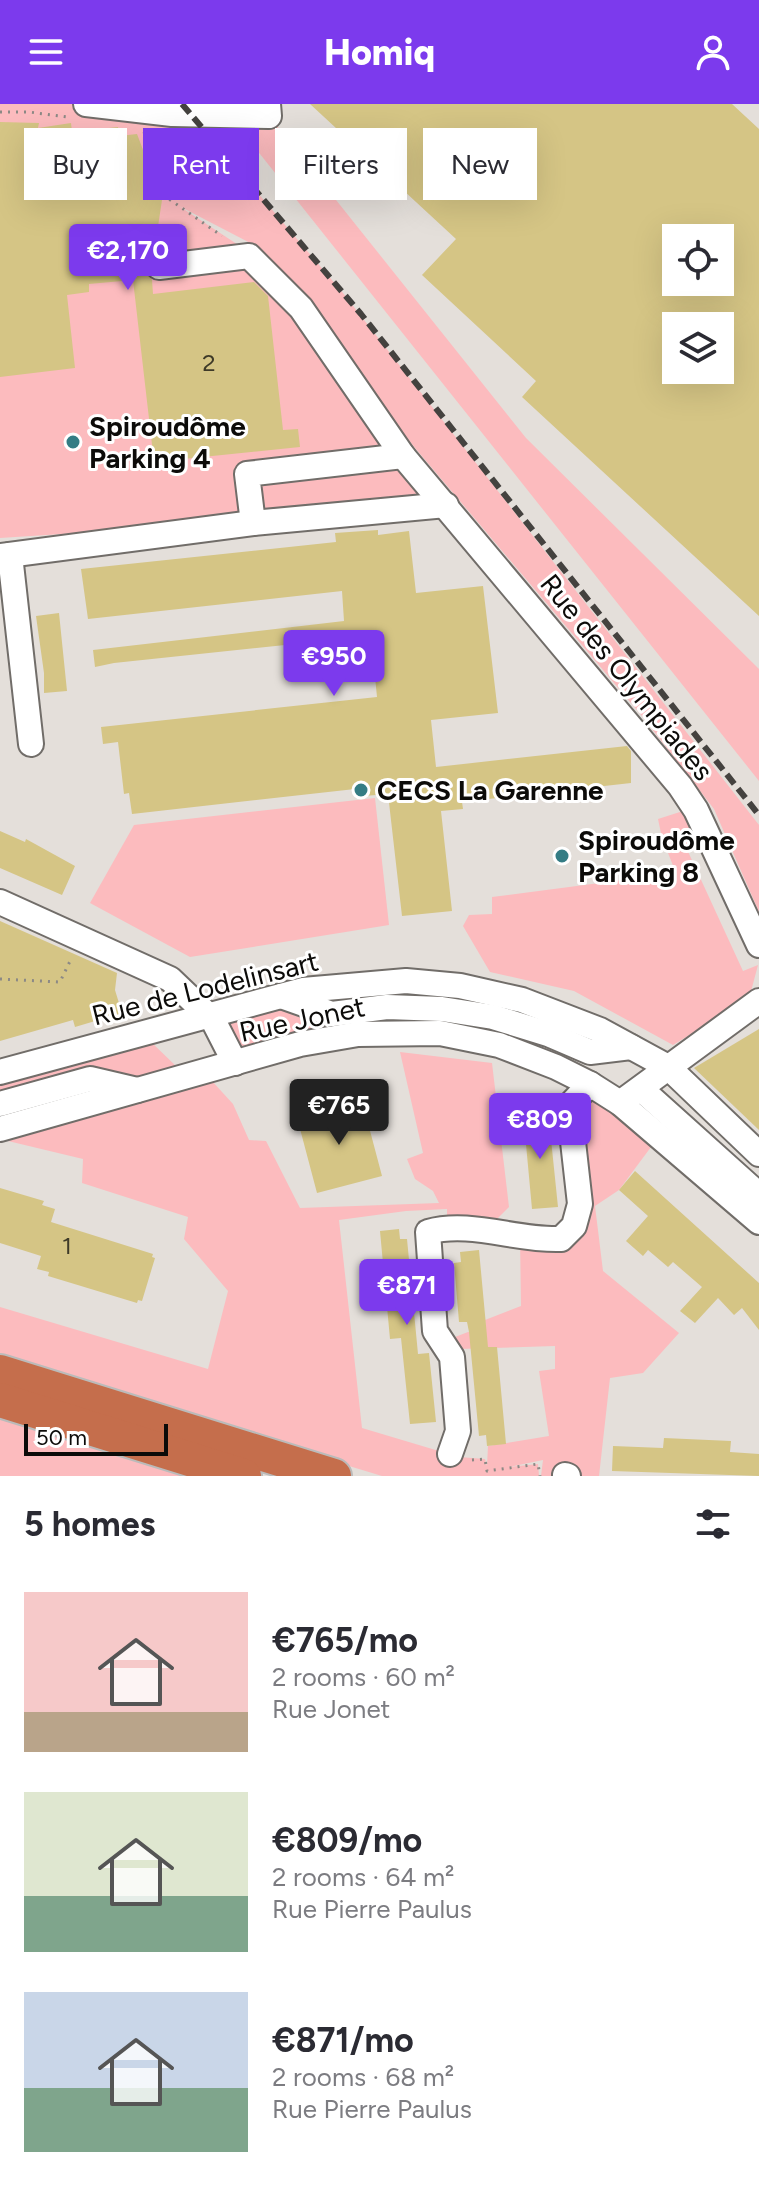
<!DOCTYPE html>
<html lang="en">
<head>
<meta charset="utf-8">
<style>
  :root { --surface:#fff; --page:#f7f7f7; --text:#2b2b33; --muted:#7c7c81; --accent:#7c3aed }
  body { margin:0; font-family:Figtree,sans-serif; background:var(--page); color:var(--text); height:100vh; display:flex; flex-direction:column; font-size:30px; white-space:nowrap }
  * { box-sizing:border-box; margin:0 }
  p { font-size:26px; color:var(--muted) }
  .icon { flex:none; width:44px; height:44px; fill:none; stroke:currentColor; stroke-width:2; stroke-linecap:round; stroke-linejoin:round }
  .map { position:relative; height:1372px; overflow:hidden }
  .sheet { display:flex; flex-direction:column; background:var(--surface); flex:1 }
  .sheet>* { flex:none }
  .top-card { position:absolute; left:24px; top:24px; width:712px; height:72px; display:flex; gap:16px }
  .buttons { position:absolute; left:662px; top:120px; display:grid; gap:16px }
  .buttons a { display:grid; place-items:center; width:72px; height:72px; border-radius:0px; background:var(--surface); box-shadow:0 8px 32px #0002; font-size:40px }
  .scale { position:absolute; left:24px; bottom:20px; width:144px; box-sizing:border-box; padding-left:8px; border:4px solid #0c0b09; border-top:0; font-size:22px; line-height:28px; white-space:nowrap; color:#0c0b09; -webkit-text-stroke:6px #fff; paint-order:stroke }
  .price { position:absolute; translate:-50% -68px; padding:0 18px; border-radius:8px; background:var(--accent); color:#fff; font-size:26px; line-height:52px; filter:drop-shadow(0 2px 4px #0008) }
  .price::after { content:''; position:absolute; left:50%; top:48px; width:24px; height:18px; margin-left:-12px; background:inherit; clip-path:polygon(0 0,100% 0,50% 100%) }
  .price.on { background:#222; color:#fff }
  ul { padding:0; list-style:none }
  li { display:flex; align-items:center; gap:24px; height:200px; padding:0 24px }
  li span { display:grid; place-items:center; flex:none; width:224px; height:160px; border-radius:0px; color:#555 }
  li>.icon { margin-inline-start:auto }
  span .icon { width:96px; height:96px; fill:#fffc; stroke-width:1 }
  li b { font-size:34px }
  h2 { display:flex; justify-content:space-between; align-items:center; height:96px; padding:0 24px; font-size:34px }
  .chip { padding:0 28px; border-radius:0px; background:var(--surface); box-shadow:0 8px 32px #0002; font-size:28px; line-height:72px }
  .chip.on { background:var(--accent); color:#fff }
  header { display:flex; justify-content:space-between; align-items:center; height:104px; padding:0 24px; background:var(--accent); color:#fff; font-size:36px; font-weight:800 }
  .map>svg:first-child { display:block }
  .green { fill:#fcbbbe }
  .building { fill:#d5c585; fill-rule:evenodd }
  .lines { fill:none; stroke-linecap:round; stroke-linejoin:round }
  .minor-casing { stroke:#716d69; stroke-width:28 }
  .highway-casing { stroke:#bbbbba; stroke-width:38 }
  .path { stroke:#8c8985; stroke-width:3; stroke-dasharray:2 6; stroke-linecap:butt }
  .minor { stroke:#fff; stroke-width:24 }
  .highway { stroke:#c56e4c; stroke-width:34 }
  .rail { stroke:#44423f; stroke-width:6; stroke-dasharray:12 6; stroke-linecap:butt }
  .poi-dot { fill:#347c84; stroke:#fff; stroke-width:3 }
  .labels { text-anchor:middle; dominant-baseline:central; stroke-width:6; stroke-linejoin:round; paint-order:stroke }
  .number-label { font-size:24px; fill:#3e3a28 }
  .poi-label { font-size:28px; font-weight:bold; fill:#0c0b09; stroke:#fff; text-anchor:start }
  .street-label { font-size:28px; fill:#0c0b09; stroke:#fff }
</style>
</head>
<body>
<header><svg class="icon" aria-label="menu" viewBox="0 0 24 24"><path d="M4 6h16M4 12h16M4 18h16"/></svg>Homiq<svg class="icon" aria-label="person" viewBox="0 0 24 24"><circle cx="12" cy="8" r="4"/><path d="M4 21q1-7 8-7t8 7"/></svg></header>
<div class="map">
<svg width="759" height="1372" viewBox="0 0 759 1372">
  <rect width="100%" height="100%" fill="#e4dfda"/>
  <g class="green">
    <path d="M0 0H182L343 189 759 721V808L714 705 642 612 415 344 258 143 179 102 252 150 446 401 297 415 0 434Z"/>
    <path d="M229 11 269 12 526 334 759 565V677Z"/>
    <path d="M375 694 389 821 190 853 90 799 134 721Z"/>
    <path d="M683 707 698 734 685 741 743 867 758 861 749 895 673 941 574 887 490 868 463 822 469 811 492 810V793L676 769 662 734 658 715Z"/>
    <path d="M270 901 325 924 240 948 224 913Z"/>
    <path d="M150 937 178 964 140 975 87 962 0 988V980Z"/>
    <path d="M400 948 492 959 509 1103 491 1121 447 1113V1105L406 1107 339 1116 362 1324 459 1353 485 1355 487 1362 488 1342 549 1332 539 1267 555 1265V1242L459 1245 455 1233 468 1228 486 1226 485 1216 521 1202 520 1132 560 1135 578 1108 570 1013 591 991 651 1043 619 1086 595 1102 603 1167 679 1229 643 1269 610 1274 599 1372H541L543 1356 509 1363 538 1360 539 1372H382L158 1304 0 1252V1203L208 1265 228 1187 184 1135 188 1113 82 1079 83 1055 8 1037 212 977 233 1000 249 1036 266 1037 300 1104 439 1099 433 1087 415 1075 407 1055 423 1049Z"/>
    <path d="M0 1309 221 1372H0Z"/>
  </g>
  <g class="building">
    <path d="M310 0H732L759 25V512L522 293 536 277 422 171 456 135ZM676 134H720V178H676ZM676 222H720V266H676Z"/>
    <path d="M0 18 39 19 38 24 71 19 72 28 118 23 119 32 137 30 162 96 154 149 146 156 144 164 152 176 153 190 254 178 268 192 283 326 298 325 300 343 154 358 133 176 89 180V188L67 191 75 264 0 273Z"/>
    <path d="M378 426V431L409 427 416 489 483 482 498 609 431 616 436 663 627 642 631 647V679L462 698 463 705 441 707 452 807 402 812 388 690 364 692V684L132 710 129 689 124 690 118 638 103 640 101 623 377 593 371 532 114 559 95 563 93 546 344 517 342 487 88 515 81 465 336 438 335 429Z"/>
    <path d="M59 509 67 587 44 589V569L36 512Z"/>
    <path d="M0 727 25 738 26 735 75 762 62 791 0 764Z"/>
    <path d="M0 817 117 869 115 886 122 909 75 923 73 916 0 937Z"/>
    <path d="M759 925V1026L694 964Z"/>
    <path d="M337 993 341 1010 364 1004 382 1072 317 1089 299 1021H301L300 1016 319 1011 316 998Z"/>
    <path d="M542 1006 543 1016H549L558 1103 532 1105 523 1008Z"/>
    <path d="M635 1067 759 1179V1226L742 1204 734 1211 718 1194 695 1219 680 1207 702 1183 673 1158 668 1163 648 1146 643 1152 626 1137 648 1112 619 1086Z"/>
    <path d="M0 1084 44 1097 42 1101 55 1105 51 1118 153 1150 152 1153 155 1154 142 1197 138 1196 137 1199 48 1172 49 1168 37 1165 41 1152 0 1139Z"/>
    <path d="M399 1125 400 1135H407L418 1250 429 1249 436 1318 410 1320 401 1234 390 1235 380 1127Z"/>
    <path d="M479 1146 488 1243H497L506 1340 487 1342 486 1331 479 1332 469 1228 467 1218H459L454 1159 461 1158 460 1148Z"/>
    <path d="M664 1334 731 1337 730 1348 759 1350V1372L612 1367 613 1342 663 1344Z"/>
  </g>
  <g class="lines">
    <g class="minor-casing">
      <g id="minor">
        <path d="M86 0 172 10 269 12 268 0"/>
        <path d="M159 163 249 152 301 204 403 352 680 682 696 706 759 841"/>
        <path d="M253 419 247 370 403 352"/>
        <path d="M10 451 31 640"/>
        <path d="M0 452 253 419 446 401"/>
        <path d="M0 798 170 875 213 916 235 959"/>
        <path d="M281 892 332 910 387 903 442 905 493 913 548 930 590 948 631 943"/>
        <path d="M0 968 303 886 406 877 460 882 522 896 600 926 668 963 759 1050"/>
        <path d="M641 985 759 1091"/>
        <path d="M620 999 759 897"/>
        <path d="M0 1000 90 975 137 986"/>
        <path d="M0 1025 300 940 358 930 440 929 499 941 556 963 590 980 620 999 759 1118"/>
        <path d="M450 1350 458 1327 452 1253 435 1227 428 1128C470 1116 517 1137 561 1135L574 1122 580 1100 569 1002 590 980"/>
        <path d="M565 1371 568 1372"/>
      </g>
    </g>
    <g class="highway-casing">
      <g id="highway">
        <path d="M0 1268 334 1372"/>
        <path d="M0 1296 244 1372"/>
      </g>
    </g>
    <g class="path">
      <path d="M0 8H29L68 13"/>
      <path d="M144 28 169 95 222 132"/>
      <path d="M0 875 60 878 72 853"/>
      <path d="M472 1356 485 1355 487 1367 538 1360 540 1372"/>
    </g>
    <use href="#minor" class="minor"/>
    <use href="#highway" class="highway"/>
    <path class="rail" d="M182 0 361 210 759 711"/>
  </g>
  <g class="poi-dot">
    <circle cx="73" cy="338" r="8"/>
    <circle cx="361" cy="686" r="8"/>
    <circle cx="562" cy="752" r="8"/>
  </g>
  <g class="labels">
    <g class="number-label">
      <text x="209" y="258">2</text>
      <text x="67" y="1141">1</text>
    </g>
    <g class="poi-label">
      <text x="89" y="322">Spiroudôme<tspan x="89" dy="32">Parking 4</tspan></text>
      <text x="377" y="686">CECS La Garenne</text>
      <text x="578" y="736">Spiroudôme<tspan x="578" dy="32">Parking 8</tspan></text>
    </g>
    <g class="street-label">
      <text transform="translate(627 573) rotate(51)">Rue des Olympiades</text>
      <text transform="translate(205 884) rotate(-14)">Rue de Lodelinsart</text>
      <text transform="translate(302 915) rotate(-12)">Rue Jonet</text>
    </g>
  </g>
</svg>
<div class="buttons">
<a><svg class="icon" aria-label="locate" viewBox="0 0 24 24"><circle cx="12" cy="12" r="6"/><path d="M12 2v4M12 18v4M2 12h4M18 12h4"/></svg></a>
<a><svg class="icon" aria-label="layers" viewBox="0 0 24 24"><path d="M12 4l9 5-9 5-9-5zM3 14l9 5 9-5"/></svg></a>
</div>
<div class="scale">50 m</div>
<b class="price" style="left:128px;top:188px">€2,170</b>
<b class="price" style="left:334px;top:594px">€950</b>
<b class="price on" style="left:339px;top:1043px">€765</b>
<b class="price" style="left:540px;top:1057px">€809</b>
<b class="price" style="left:407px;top:1223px">€871</b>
<div class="top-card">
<a class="chip">Buy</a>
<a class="chip on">Rent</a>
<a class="chip">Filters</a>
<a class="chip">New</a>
</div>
</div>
<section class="sheet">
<h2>5 homes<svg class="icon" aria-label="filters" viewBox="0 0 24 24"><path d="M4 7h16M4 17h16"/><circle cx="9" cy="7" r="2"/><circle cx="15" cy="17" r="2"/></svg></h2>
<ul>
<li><span style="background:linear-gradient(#f6c9c9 75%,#b9a48a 0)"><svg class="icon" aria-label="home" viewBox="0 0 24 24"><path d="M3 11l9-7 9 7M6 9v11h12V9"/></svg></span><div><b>€765/mo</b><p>2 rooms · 60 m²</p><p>Rue Jonet</p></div></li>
<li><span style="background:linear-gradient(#dfe7d0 65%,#7fa58c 0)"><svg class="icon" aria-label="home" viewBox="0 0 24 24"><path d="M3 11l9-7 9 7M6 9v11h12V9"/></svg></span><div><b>€809/mo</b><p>2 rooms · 64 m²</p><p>Rue Pierre Paulus</p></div></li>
<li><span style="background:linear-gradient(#c9d6e8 60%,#7fa58c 0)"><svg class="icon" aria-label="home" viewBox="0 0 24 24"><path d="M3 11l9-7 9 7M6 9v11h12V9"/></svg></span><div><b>€871/mo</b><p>2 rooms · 68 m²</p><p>Rue Pierre Paulus</p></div></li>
</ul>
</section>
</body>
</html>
